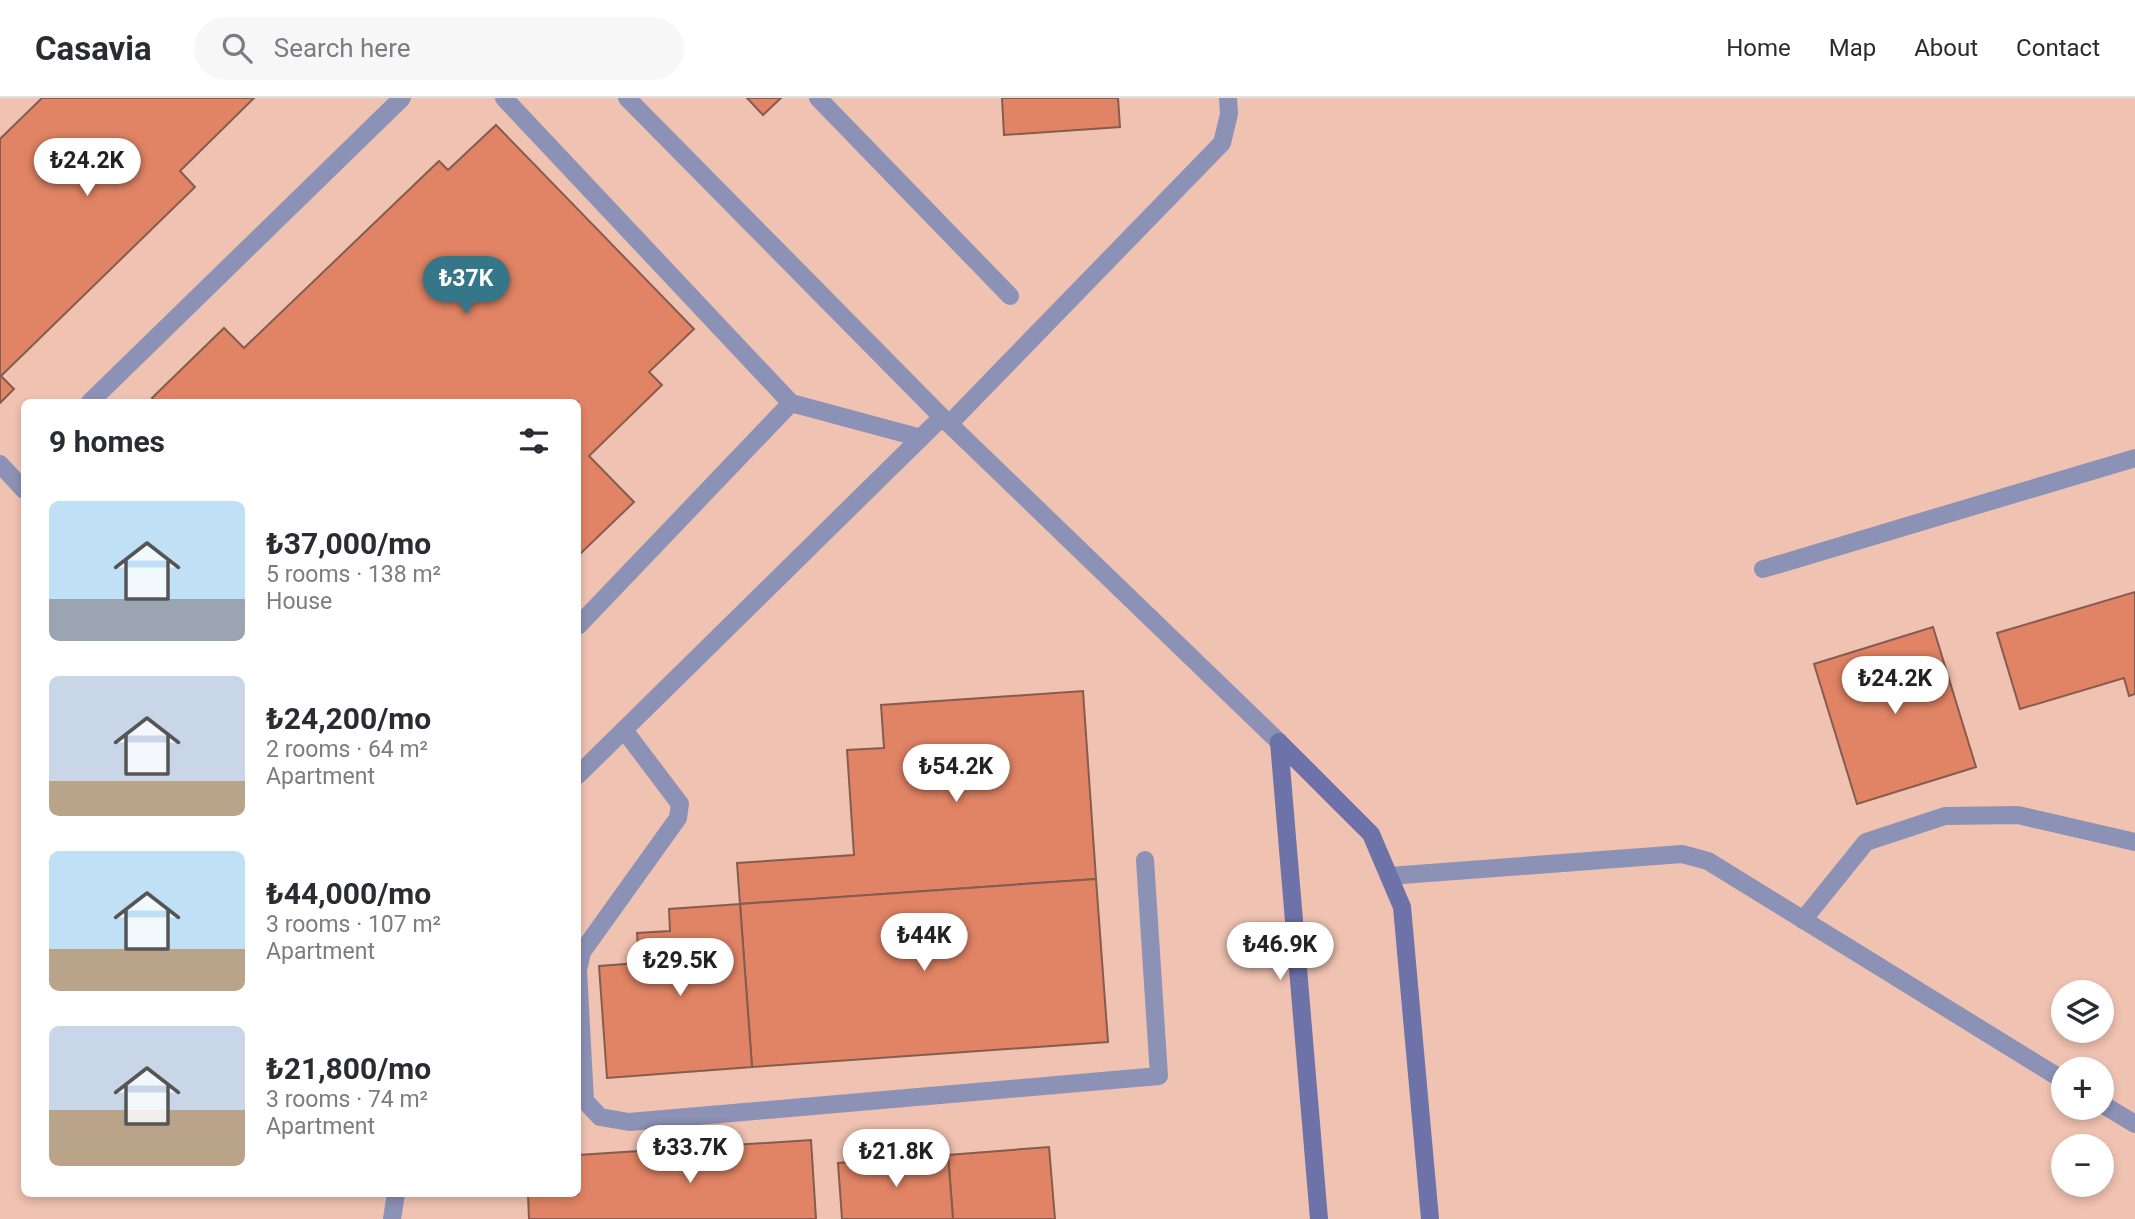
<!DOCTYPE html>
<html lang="en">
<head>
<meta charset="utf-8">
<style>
  :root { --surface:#fff; --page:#f7f7f7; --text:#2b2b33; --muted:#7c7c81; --line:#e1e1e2; --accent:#357789 }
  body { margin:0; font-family:Roboto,sans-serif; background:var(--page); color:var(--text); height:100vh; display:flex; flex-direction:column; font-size:26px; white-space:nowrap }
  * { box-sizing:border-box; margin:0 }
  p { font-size:23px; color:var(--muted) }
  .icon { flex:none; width:38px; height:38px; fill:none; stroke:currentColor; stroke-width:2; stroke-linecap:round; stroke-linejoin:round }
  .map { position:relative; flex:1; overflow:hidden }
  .drawer { position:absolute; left:21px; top:301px; width:560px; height:798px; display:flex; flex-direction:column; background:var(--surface); border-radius:10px; box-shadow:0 4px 10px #0003 }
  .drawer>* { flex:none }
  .buttons { position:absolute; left:2051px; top:882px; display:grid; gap:14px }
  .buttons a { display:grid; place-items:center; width:63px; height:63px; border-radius:50%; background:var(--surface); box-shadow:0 4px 10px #0003; font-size:35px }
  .price { position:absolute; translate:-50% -60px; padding:0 16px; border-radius:24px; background:#fff; color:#222; font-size:23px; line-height:46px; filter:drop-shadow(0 2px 4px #0008) }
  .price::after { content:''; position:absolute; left:50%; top:42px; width:21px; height:16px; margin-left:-10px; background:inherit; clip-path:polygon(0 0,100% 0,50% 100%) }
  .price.selected { background:var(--accent); color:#fff }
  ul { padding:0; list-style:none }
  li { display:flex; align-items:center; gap:21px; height:175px; padding:0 28px }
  li span { display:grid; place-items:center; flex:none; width:196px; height:140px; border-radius:10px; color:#555 }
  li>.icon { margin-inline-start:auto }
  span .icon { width:84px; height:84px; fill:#fffc; stroke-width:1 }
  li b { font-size:30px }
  h2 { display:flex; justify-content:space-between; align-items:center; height:84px; padding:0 28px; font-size:30px }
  header { display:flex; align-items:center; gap:42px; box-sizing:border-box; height:98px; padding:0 35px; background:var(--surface); border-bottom:2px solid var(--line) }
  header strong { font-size:33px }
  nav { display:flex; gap:38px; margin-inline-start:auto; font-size:24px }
  .search { width:490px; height:63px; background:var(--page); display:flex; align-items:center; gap:18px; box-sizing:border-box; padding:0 24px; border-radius:38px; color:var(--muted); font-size:26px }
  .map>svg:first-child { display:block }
  .building { fill:#e18465; stroke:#855c4f; stroke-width:2 }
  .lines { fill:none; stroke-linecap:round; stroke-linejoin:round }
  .lane { stroke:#8c91b6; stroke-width:18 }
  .secondary { stroke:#6d72a8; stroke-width:18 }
</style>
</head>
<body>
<header>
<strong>Casavia</strong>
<div class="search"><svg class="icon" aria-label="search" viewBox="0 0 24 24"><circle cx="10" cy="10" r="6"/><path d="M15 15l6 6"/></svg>Search here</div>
<nav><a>Home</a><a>Map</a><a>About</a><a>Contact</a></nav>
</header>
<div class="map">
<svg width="2135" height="1121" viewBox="0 0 2135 1121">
  <rect width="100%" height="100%" fill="#f0c2b2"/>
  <g class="building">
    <path d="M42 0H254L180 73 195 89 1 278 14 291 0 305V41Z"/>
    <path d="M747 0H781L763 17Z"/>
    <path d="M1002 0H1118L1120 29 1004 37Z"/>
    <path d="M496 27 694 231 649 274 662 287 589 358 634 404 578 458V304H157L152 300 224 230 244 250 439 63 448 72Z"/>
    <path d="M2135 494V596L2129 598 2124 580 2020 611 1997 535Z"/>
    <path d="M1933 529 1976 669 1857 706 1814 566Z"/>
    <path d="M1083 593 1096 781 740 806 737 765 854 757 847 652 884 650 881 607Z"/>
    <path d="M1096 781 1108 944 752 969 740 806Z"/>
    <path d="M740 806 752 969 607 980 599 868 639 865 637 835 670 833 669 811Z"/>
    <path d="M811 1042 816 1121H529L528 1096H578V1057Z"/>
    <path d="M1049 1049 1055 1121H953L948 1057Z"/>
    <path d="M948 1057 953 1121H842L838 1065Z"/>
  </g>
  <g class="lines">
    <g class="lane">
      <path d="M504 0 791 305 921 340"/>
      <path d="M627 0 942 319 1279 644"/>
      <path d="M818 0 1010 198"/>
      <path d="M90 304 402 0"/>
      <path d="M949 326 1222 45 1229 16 1228 0"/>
      <path d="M0 366 24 392"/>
      <path d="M1763 471 2135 360"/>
      <path d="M578 528 791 305"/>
      <path d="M624 632 680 706 678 720 582 854 578 872 585 1003 600 1019 629 1024 1159 978 1145 762"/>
      <path d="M578 677 942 319"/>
      <path d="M1389 778 1682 756 1708 763 2063 982"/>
      <path d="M1803 822 1866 744 1945 718 2018 717 2135 744"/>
      <path d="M2102 1006 2135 1026"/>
      <path d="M392 1121 396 1096"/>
    </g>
    <g class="secondary">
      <path d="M1279 644 1371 736 1402 809 1430 1121"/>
      <path d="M1279 644 1319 1121"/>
    </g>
  </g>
</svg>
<div class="buttons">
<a><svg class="icon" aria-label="layers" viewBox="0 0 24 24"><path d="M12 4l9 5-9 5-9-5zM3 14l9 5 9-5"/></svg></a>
<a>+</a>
<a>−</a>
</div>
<b class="price" style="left:87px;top:100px">₺24.2K</b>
<b class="price selected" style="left:466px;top:218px">₺37K</b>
<b class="price" style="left:1895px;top:618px">₺24.2K</b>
<b class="price" style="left:956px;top:706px">₺54.2K</b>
<b class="price" style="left:924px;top:875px">₺44K</b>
<b class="price" style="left:1280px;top:884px">₺46.9K</b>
<b class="price" style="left:680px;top:900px">₺29.5K</b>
<b class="price" style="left:690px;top:1087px">₺33.7K</b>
<b class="price" style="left:896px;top:1091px">₺21.8K</b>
<section class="drawer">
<h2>9 homes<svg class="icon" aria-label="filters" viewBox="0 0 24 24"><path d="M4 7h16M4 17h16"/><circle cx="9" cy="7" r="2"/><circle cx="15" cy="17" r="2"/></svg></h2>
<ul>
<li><span style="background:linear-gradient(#bfe0f5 70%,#9aa5b1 0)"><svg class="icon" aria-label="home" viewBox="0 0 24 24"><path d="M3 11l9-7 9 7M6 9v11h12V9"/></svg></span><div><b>₺37,000/mo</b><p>5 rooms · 138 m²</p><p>House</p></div></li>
<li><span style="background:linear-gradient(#c9d6e8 75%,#b9a48a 0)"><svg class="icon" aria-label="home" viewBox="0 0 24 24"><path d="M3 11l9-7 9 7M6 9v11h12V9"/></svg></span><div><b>₺24,200/mo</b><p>2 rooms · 64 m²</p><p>Apartment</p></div></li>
<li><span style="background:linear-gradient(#bfe0f5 70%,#b9a48a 0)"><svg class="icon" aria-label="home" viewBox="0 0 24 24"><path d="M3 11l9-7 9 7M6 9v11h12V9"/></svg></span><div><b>₺44,000/mo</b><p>3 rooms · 107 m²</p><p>Apartment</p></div></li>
<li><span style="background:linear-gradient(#c9d6e8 60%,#b9a48a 0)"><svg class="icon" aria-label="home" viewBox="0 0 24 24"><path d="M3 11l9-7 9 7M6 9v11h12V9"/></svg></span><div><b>₺21,800/mo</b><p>3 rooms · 74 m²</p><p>Apartment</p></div></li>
</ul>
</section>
</div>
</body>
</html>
